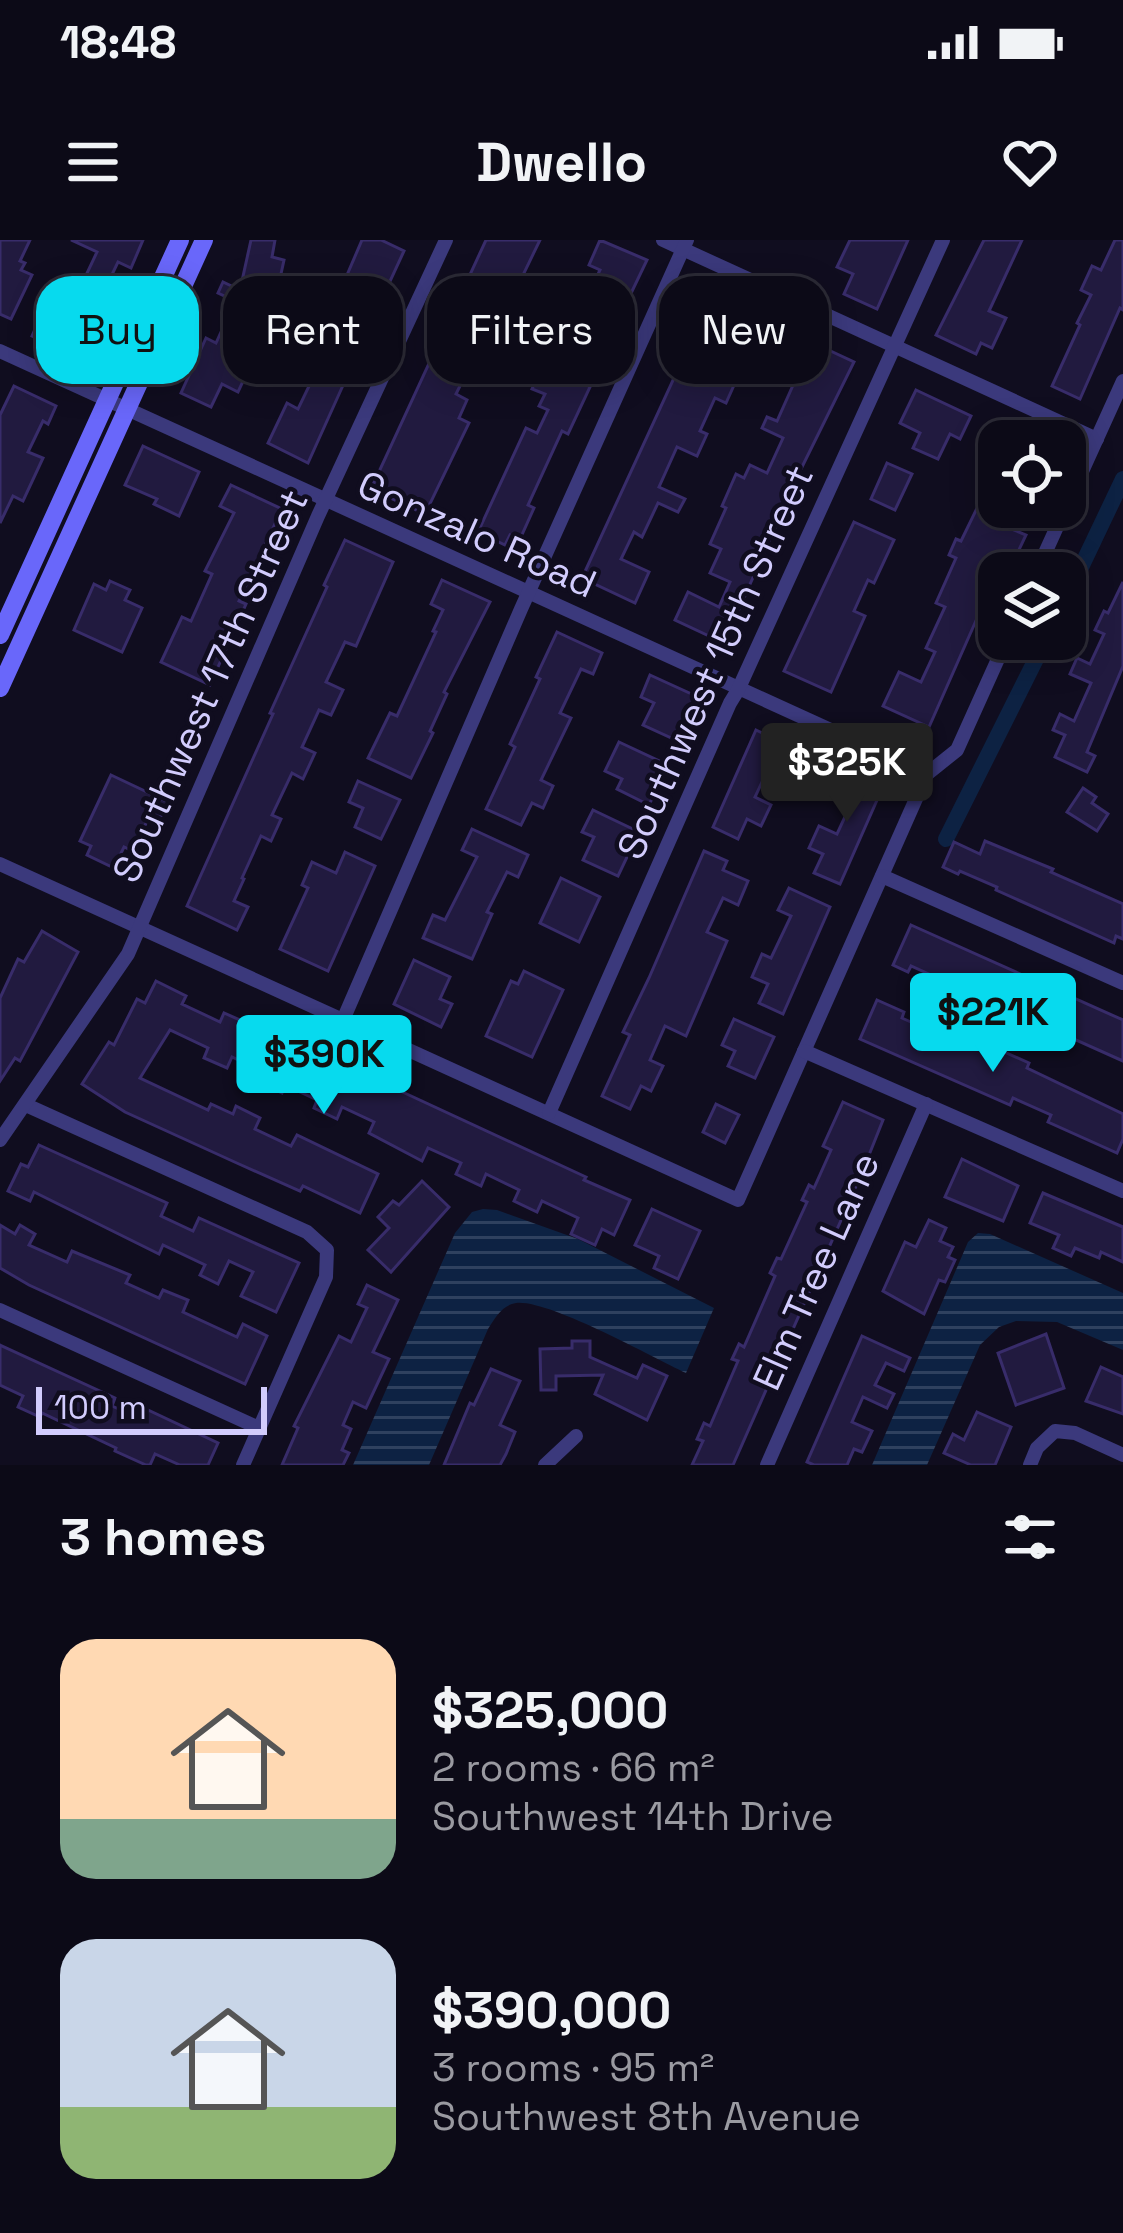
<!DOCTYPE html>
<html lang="en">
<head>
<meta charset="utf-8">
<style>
  :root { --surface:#0c0a17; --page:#1a1824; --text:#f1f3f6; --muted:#9a9aa1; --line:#2c2b36; --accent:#07daee }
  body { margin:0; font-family:"Space Grotesk",sans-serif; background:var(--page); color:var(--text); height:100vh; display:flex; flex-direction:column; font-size:45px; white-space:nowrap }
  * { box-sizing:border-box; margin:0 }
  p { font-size:39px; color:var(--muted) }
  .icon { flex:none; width:66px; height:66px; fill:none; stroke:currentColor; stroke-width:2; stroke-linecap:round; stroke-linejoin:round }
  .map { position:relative; height:1225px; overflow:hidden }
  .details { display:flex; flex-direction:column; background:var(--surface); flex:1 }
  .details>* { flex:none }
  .hud { position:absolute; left:36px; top:36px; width:1053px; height:108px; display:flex; gap:24px }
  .tools { position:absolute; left:978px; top:180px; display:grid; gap:24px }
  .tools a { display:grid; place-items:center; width:108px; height:108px; border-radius:24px; background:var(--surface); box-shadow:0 6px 30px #0003,0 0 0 3px var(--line); font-size:60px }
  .scale { position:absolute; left:36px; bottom:30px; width:231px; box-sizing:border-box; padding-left:12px; border:6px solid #d2ccfd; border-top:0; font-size:33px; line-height:42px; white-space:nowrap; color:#d2ccfd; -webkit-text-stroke:9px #100d1f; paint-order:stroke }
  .price { position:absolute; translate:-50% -102px; padding:0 27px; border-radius:12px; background:var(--accent); color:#111; font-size:39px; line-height:78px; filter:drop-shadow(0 3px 6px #0008) }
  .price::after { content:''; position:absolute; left:50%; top:72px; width:36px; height:27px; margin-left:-18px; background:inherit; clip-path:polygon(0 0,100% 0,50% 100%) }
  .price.current { background:#222; color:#fff }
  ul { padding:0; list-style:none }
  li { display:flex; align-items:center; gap:36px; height:300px; padding:0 60px }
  li span { display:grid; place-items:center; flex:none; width:336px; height:240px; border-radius:36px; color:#555 }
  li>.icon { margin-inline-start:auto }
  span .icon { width:144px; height:144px; fill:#fffc; stroke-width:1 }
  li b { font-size:51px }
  h2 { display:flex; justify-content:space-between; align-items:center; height:144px; padding:0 60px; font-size:51px }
  .chip { padding:0 42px; border-radius:36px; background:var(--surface); box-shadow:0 6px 30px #0003,0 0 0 3px var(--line); font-size:42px; line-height:108px }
  .chip.current { background:var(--accent); color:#111 }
  .status { display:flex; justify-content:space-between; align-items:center; height:84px; padding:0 60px; background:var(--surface); direction:ltr }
  .status svg { height:33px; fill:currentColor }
  header { display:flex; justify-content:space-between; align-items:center; height:156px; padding:0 60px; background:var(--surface); font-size:54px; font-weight:800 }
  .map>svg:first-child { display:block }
  .water { fill:url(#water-rules) }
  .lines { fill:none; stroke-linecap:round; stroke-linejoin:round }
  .canal { stroke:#0d2243; stroke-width:16 }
  .building { fill:#211a3f; stroke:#382c6a; stroke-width:3 }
  .minor { stroke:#3b397c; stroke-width:14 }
  .secondary { stroke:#6967fa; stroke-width:18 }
  .labels { text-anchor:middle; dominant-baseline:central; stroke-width:9; stroke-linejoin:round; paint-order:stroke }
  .street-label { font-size:39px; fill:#d2ccfd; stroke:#100d1f }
</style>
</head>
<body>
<div class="status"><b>18:48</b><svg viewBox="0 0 49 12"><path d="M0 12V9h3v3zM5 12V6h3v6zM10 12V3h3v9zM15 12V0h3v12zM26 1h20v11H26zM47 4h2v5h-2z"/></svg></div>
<header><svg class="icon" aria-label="menu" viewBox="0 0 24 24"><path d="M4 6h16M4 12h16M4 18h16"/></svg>Dwello<svg class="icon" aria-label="heart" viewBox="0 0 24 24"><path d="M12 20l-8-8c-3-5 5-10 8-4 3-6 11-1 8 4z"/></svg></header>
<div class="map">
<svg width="1123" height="1225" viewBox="0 0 1123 1225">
  <defs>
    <pattern id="water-rules" width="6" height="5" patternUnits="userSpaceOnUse" patternTransform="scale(3)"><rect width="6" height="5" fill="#0d2243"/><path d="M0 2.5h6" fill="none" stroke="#2f415f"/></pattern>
  </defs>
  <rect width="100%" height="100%" fill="#100d1f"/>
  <g class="water">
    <path d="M483 969 497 970 578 999 714 1068 686 1133C652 1117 548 1059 516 1063 502 1065 495 1078 488 1089L429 1225H353L455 993 472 972Z"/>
    <path d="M978 993 990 994 1123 1053V1110L1057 1082 1016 1081 999 1087 980 1105 927 1225H872L968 1002Z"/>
  </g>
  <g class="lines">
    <g class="canal">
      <path d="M1065 361 1123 239"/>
      <path d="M946 599 1046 399"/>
    </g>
  </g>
  <g class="building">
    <path d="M0 0H30L20 21 25 23 21 30 32 35 11 79 0 74Z"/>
    <path d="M71 0H143L131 28 118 22 86 89 93 92 81 119 32 96 44 69 56 75 71 41 81 46 97 12Z"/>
    <path d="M251 0H275L272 17 284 20 279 43 267 40 248 83 262 89 249 118 253 120 238 152 222 144 211 167 181 153 206 98 216 103 235 61 218 53 223 42 240 50Z"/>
    <path d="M362 0H381L404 11 372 80 375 81 356 122 354 121 308 223 268 203 287 163 298 169 312 140 300 135 315 102 309 100 318 80 326 84Z"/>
    <path d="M486 0H540L523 35 533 40 516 78 505 73 494 98 504 103 491 132 472 122 456 154 467 160 459 178 469 183 425 274 371 249Z"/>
    <path d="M600 0 647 20 587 145 590 147 568 194 562 191 528 265 534 268 520 299 510 295 505 305 478 292 526 188 537 193 548 170 539 166 545 154 532 149 543 125 557 131 576 90 567 86 578 62 584 64 600 30 589 25Z"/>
    <path d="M850 0H908L877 69 844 54 853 34 837 27Z"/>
    <path d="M984 0H1022L989 71 1006 78 992 108 981 103 976 114 936 95Z"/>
    <path d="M1115 0H1123V70L1120 68 1080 159 1052 146 1080 85 1077 83 1091 55 1081 50 1092 26 1101 30Z"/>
    <path d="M714 51 755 70 728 129 739 134 726 163 715 158 700 191 707 194 697 216 677 207 659 247 685 259 678 272 658 263 642 297 634 292 621 319 649 332 635 363 582 338Z"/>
    <path d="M807 100 854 122 801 229 724 403 675 380 688 352 719 367 730 342 710 333 721 309 710 304 726 268 722 266 736 234 744 238 750 225 767 233 783 198 762 188 767 177 777 181 802 125 790 120 795 108 802 112Z"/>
    <path d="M14 146 56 166 48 184 43 181 28 212 43 218 23 261 13 256 0 283V175Z"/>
    <path d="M916 150 971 176 960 199 950 194 938 219 913 208 920 193 900 183Z"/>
    <path d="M143 206 199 232 179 276 154 264 157 259 125 245Z"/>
    <path d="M887 223 912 234 895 270 871 259Z"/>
    <path d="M231 245 282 269 239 361 246 364 210 445 161 422 182 377 191 381 212 334 205 331 234 273 220 266Z"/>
    <path d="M981 260 1020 279 1014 290 1026 295 1008 333H999V353L990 349 929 487 883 466 899 432 921 442 935 412 926 408 945 367 936 363 956 318 949 315 956 299 961 301Z"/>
    <path d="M854 282 894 300 874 343 868 340 854 371 865 376 831 452 784 431Z"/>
    <path d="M345 300 393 322 356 406 345 402 326 442 343 450 331 475 319 470 302 507 315 513 303 539 292 533 272 575 281 579 271 601 261 596 242 638 244 639 234 661 248 667 237 690 187 666 273 474 270 473 327 347 324 345Z"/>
    <path d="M442 340 490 362 444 452 447 454 430 491 433 493 411 538 368 518 390 473 397 476 436 392 433 391 443 370 431 364Z"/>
    <path d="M110 341 130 350 125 360 142 368 122 412 74 390 94 344 106 350Z"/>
    <path d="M1123 342V426L1087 512 1095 516 1087 532 1055 517 1065 495 1053 490 1060 474 1074 481 1091 443 1070 434 1077 418 1090 424 1104 394 1095 390 1104 371 1108 373Z"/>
    <path d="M557 392 602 413 593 434 581 429 560 473 571 478 541 540 553 546 543 568 532 563 521 585 486 569 515 507 510 504 540 439 536 437Z"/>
    <path d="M650 435 698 457 678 501 643 485 654 463 641 457Z"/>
    <path d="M756 490 796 509 786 530 771 523 755 557 771 565 761 586 747 579 738 599 713 587Z"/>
    <path d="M619 502 668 525 649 565 617 549 622 539 605 531Z"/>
    <path d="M846 524 885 542 840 644 814 633 823 614 809 608 819 586 837 594 857 551 837 542Z"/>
    <path d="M111 535 168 562 156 586 147 581 133 611 124 607 114 628 87 615 91 606 80 601Z"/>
    <path d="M358 541 400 560 381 599 355 587 363 568 349 562Z"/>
    <path d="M1083 548 1096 557 1092 563 1108 574 1097 591 1067 572Z"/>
    <path d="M593 570 639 592 618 636 583 620 594 597 582 592Z"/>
    <path d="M472 589 528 615 518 637 507 632 487 672 492 674 472 719 423 698 433 675 445 680 477 617 462 610Z"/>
    <path d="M985 601 1053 629 1051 632 1123 664V699L1116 696 1114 703 996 650 997 647 960 631 958 634 943 627 954 602 980 614Z"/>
    <path d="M704 611 727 621 723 630 748 641 738 665 723 658 707 692 727 701 686 796 665 786 650 820 663 826 651 851 641 846 630 869 602 856 630 795 623 792 649 738Z"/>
    <path d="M345 612 375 626 328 731 280 709 308 648 302 645 312 622 336 633Z"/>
    <path d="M561 638 600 657 579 702 540 683Z"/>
    <path d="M789 648 830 667 783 774 759 763 768 744 752 737 762 714 771 718 791 676 778 670Z"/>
    <path d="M911 685 1123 780V821L1020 775 1016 783 999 775 1002 767 966 751 964 756 949 750 951 744 911 726 908 732 893 725Z"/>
    <path d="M42 691 78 712 20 821 15 818 0 841V758L18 719 24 722Z"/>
    <path d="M414 720 450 737 440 759 452 764 441 787 394 764Z"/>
    <path d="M524 731 563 750 532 817 486 796 511 741 518 744Z"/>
    <path d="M156 741 186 756 182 764 220 782 224 773 368 836 586 937 584 940 630 960 614 995 602 989 595 1005 571 994 578 978 542 961 537 972 514 961 519 950 486 934 481 946 456 934 461 923 428 908 422 921 369 893 374 882 342 867 337 879 314 868 317 860 285 845 282 853 259 842 264 832 232 817 227 828 204 818 208 808 170 790 140 838 208 870 211 864 233 874 236 866 260 878 255 889 291 906 297 895 378 934 360 973 303 946 300 951 239 924 125 872 82 844 109 802 114 805 137 759 145 763Z"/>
    <path d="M877 760 904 772 902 778 931 791 933 786 964 799 966 795 1029 823 1027 828 1123 874V899L1117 913 1048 882 1051 875 1013 858 1010 865 860 799Z"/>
    <path d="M734 779 774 797 755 838 728 826 735 811 722 805Z"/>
    <path d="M843 862 883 880 861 935 733 1225H692L703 1201 697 1199 704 1183 710 1186 738 1121 732 1119 739 1104 744 1107 775 1036 770 1033 777 1018 781 1019 807 962 802 960 809 945 814 948 831 910 823 906Z"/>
    <path d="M716 864 739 875 725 903 703 892Z"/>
    <path d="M39 905 167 963 161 976 193 991 199 978 299 1023 276 1072 241 1056 253 1032 229 1021 218 1044 200 1035 205 1025 163 1005 159 1014 34 952 30 961 8 951 21 924 28 927Z"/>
    <path d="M962 919 1018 946 1003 981 945 957Z"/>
    <path d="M422 941 449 967 391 1032 368 1010 389 988 378 977 393 961 399 965Z"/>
    <path d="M1043 953 1123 987V1022L1101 1012 1099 1018 1075 1008 1071 1016 1053 1008 1059 995 1030 983Z"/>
    <path d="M652 969 700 991 678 1039 654 1028 659 1016 635 1005Z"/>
    <path d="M929 980 946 988 940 1001 953 1007 948 1017 955 1020 945 1042 939 1040 924 1074 883 1051 905 1002 916 1007Z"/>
    <path d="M0 985 15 994 20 985 35 994 29 1005 67 1022 72 1011 130 1035 126 1043 159 1058 163 1050 188 1060 183 1072 237 1097 243 1084 267 1096 245 1144 29 1045 0 1028Z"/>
    <path d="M367 1045 398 1060 373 1112 389 1119 366 1168 353 1162 343 1185 351 1189 342 1210 349 1213 343 1225H282L298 1188 294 1186 339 1096 351 1102 367 1068 358 1064Z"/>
    <path d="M1046 1094 1064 1148 1016 1165 998 1113Z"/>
    <path d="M862 1096 910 1118 904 1131 886 1123 875 1145 894 1154 887 1168 863 1157 852 1182 872 1191 862 1212 854 1209 847 1225H814L807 1222Z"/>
    <path d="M572 1101H590V1117L637 1138 643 1125 667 1136 647 1180 595 1154 603 1135 556 1136V1150H541L540 1109 572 1108Z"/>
    <path d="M0 1105 115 1158 112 1166 144 1180 148 1170 218 1203 208 1225H180L155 1214 150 1225H146L115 1211 116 1208 42 1173 40 1177 18 1167 23 1156 0 1145Z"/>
    <path d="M1101 1127 1123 1137V1174L1086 1161Z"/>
    <path d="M491 1129 520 1141 500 1185 515 1192 506 1214 500 1225H444L470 1163 474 1165Z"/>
    <path d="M977 1172 1011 1187 995 1225H971L944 1213 953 1194 964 1200Z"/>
  </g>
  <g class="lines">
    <g class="minor">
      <path d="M663 0 1097 199"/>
      <path d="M0 111 927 534"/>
      <path d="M1036 333 1123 141"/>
      <path d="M0 624 738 960 927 534 957 510 1007 399"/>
      <path d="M882 636 1123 743"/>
      <path d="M343 780 521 369 687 0"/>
      <path d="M804 811 1123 951"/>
      <path d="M26 865 307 992 327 1010 326 1037 243 1225"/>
      <path d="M549 873 730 463 738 450 943 0"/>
      <path d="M0 900 128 714 318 276 446 0"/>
      <path d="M0 1070 259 1188"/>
      <path d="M545 1225 576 1196"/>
      <path d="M767 1225 926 864"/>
      <path d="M1030 1225 1037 1208 1055 1191 1075 1193 1123 1215"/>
    </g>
    <g class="secondary">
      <path d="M0 395 180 0"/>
      <path d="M0 448 204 0"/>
    </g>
  </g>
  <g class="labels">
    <g class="street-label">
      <text transform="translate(477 294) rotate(24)">Gonzalo Road</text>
      <text transform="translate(715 422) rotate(-66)">Southwest 15th Street</text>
      <text transform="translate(210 446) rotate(-66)">Southwest 17th Street</text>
      <text transform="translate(816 1031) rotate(-66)">Elm Tree Lane</text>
    </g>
  </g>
</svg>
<div class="tools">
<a><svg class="icon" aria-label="locate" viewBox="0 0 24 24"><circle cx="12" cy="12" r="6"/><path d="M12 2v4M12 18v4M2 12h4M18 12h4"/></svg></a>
<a><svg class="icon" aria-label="layers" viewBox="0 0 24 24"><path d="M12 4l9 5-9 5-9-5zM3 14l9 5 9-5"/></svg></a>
</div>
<div class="scale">100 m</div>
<b class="price current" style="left:847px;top:585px">$325K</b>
<b class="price" style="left:993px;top:835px">$221K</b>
<b class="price" style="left:324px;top:877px">$390K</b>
<div class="hud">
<a class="chip current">Buy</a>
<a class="chip">Rent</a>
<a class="chip">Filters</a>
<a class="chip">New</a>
</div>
</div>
<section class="details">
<h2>3 homes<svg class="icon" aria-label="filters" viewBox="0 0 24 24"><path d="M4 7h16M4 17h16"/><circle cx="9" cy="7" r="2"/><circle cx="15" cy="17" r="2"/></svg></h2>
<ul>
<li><span style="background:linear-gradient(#ffd9b3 75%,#7fa58c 0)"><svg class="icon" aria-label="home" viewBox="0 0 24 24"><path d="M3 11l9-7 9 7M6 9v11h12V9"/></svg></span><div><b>$325,000</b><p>2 rooms · 66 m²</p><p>Southwest 14th Drive</p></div></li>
<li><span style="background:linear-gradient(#c9d6e8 70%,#8fb573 0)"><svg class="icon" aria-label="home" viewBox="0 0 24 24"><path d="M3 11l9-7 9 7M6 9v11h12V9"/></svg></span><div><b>$390,000</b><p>3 rooms · 95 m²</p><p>Southwest 8th Avenue</p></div></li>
</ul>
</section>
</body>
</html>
